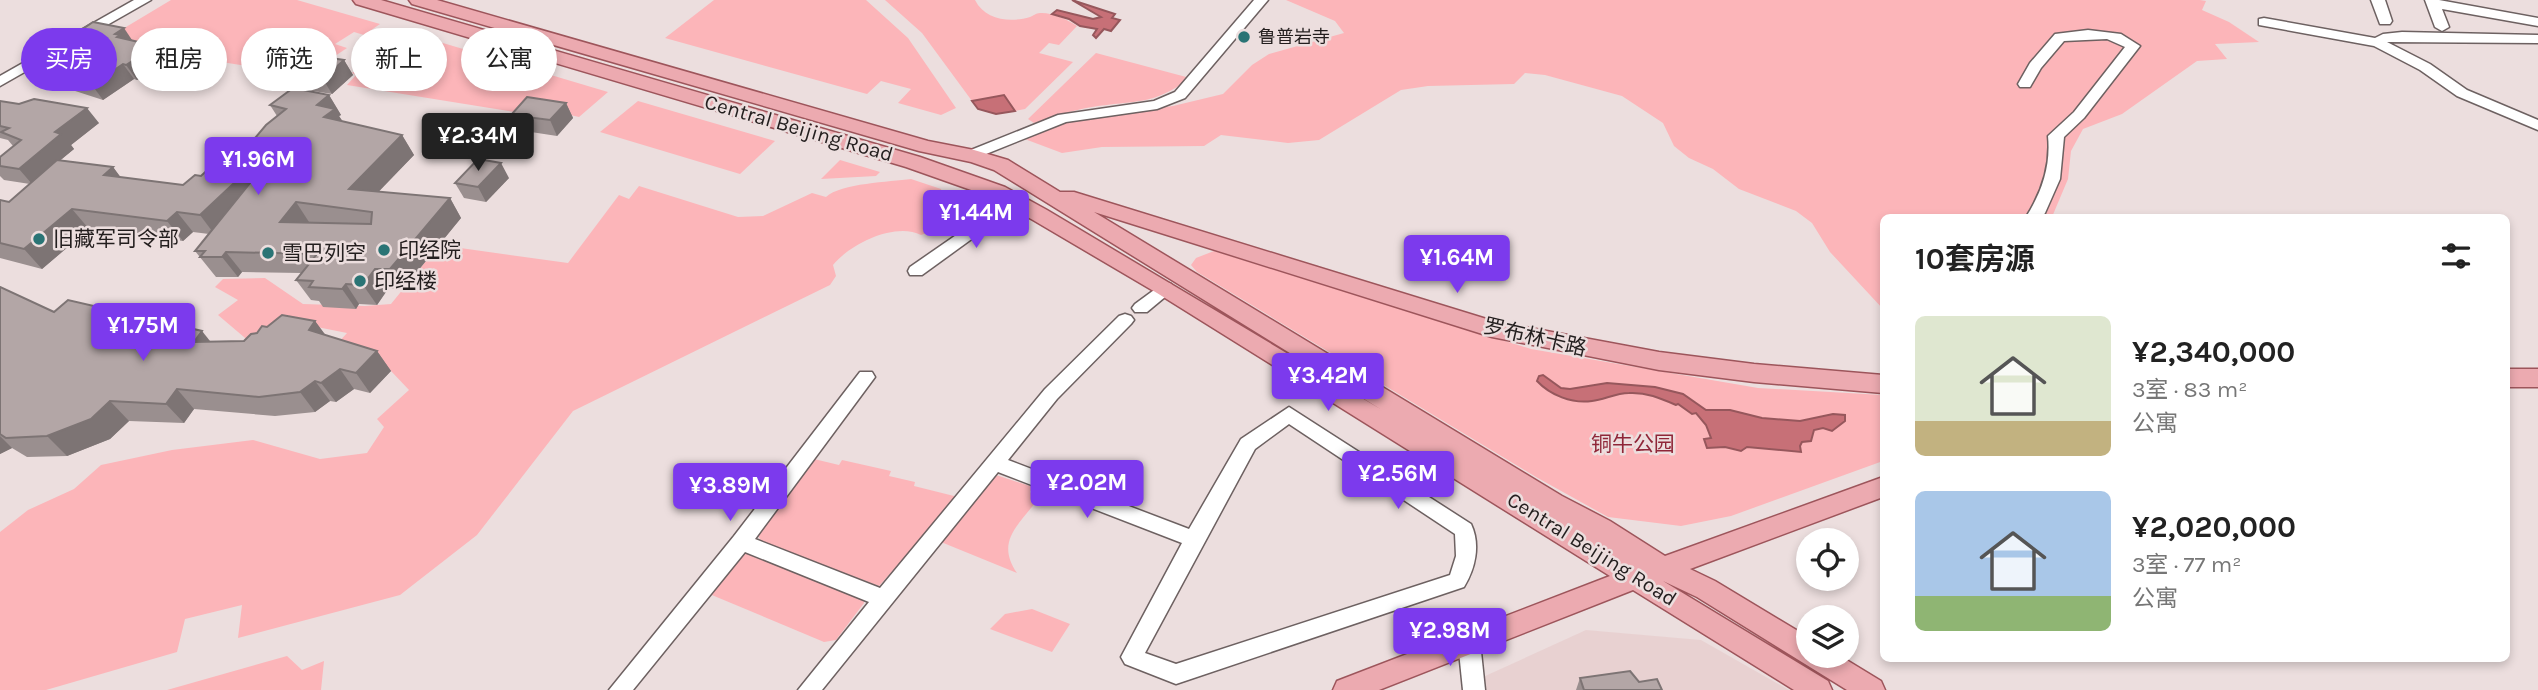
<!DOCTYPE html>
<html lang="zh">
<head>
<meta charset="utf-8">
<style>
  :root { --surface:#fff; --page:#f6f6f6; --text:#222; --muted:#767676; --accent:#7c3aed }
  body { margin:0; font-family:Karla,"Noto Sans SC",sans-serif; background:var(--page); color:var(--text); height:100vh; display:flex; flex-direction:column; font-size:26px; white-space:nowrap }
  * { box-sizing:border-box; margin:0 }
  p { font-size:23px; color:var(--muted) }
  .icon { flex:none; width:38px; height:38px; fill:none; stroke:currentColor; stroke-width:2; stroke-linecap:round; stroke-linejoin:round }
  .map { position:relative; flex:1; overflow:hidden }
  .panel { position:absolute; left:1880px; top:214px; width:630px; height:448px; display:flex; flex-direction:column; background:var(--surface); border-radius:10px; box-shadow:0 4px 10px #0003 }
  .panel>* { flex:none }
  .hud { position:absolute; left:21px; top:28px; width:665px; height:63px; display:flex; gap:14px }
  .buttons { position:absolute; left:1796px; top:528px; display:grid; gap:14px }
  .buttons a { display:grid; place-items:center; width:63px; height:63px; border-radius:50%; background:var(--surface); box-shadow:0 4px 10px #0003; font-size:35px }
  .price { position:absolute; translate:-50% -60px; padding:0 16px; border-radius:7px; background:var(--accent); color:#fff; font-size:23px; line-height:46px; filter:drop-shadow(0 2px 4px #0008) }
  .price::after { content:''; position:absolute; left:50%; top:42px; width:21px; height:16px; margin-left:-10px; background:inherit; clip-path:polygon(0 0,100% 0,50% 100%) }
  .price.current { background:#222; color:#fff }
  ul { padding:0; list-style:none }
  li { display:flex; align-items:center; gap:21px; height:175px; padding:0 35px }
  li span { display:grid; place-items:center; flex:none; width:196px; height:140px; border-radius:10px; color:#555 }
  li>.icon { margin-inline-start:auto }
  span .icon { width:84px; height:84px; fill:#fffc; stroke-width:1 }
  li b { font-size:30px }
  h2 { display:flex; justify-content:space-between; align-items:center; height:84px; padding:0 35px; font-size:30px }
  .pill { padding:0 24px; border-radius:32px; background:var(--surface); box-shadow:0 4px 10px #0003; font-size:24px; line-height:63px }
  .pill.current { background:var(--accent); color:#fff }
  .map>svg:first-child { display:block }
  .built { fill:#e8d1d1 }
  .green { fill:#fcb5b9 }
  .water { fill:#c77077; stroke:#96575c; stroke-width:2 }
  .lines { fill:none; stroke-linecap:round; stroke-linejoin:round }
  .minor-casing { stroke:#6d6161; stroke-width:3 }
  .major-casing { stroke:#9d555b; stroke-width:3 }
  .minor { fill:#fff; fill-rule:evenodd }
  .major { fill:#ecaab0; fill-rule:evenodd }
  .wall { fill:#9a8f8f }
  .shaded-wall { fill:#7d7474 }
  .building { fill:#b3a6a6; stroke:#7d7474; stroke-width:2; fill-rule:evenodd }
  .poi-dot { fill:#2a7475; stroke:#ecdede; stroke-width:2.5 }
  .labels { text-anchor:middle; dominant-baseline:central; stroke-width:5; stroke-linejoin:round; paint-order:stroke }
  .far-poi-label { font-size:18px; fill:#231e1e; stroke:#ecdede; text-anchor:start }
  .street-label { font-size:21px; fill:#231e1e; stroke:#ecdede }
  .poi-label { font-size:21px; fill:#231e1e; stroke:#ecdede; text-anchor:start }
  .park-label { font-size:21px; fill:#8f2638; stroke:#ecdede }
</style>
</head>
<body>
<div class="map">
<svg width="2538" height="690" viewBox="0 0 2538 690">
  <rect width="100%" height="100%" fill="#ecdede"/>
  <path class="built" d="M1586 630 1701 640 1789 690H1486L1483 677Z"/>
  <g class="green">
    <path d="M171 0H297L380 24 364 35 354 32 335 44 347 48 317 68 291 73 134 48 111 36Z"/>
    <path d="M714 0H866L908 38 956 108 941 115 898 103 911 89 881 81 867 94 665 38Z"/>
    <path d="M885 0H975C985 20 1010 23 1030 17 1033 16 1036 13 1040 13 1051 12 1069 20 1077 26L1059 45 1049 43 1039 53 1073 62 1025 109 1015 111 1004 95 972 101 922 33Z"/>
    <path d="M1286 0H2200L2206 1 2202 10 2229 22 2259 42 2215 44 2227 59 2197 61 2122 114 2083 129 2071 151 2068 179 2052 217H1883V309L1830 252 1812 223 1796 211 1739 189 1713 169 1689 158 1674 146 1663 123 1622 96 1545 75 1525 73 1514 84 1428 86 1401 90 1319 140 1288 143 1221 135 1204 146 1102 147 1062 153 1022 138 1056 125 1085 118 1173 106 1223 94 1252 65 1269 54 1344 33 1335 21Z"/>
    <path d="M406 32 608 92 579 117 535 107 527 114 347 85 356 75 352 73 375 57 386 60 406 46 393 41Z"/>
    <path d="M1096 53 1190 78C1153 106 1135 100 1092 107 1073 110 1053 117 1034 123L1028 119Z"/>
    <path d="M638 101 775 141 740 174 600 132Z"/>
    <path d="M840 160 880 172 876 176 821 179Z"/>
    <path d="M911 179 941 189C950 211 944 228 921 235 895 222 850 244 833 265L836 276 830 285 573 411 477 535 400 595 238 638 242 605 185 619 177 652 46 690H0V532L28 510 74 489 101 465 172 450 253 440 320 459 367 453 384 427 377 419 409 390 391 371 330 352 347 333 317 327 251 343 218 315 238 300 215 287 223 279 265 278 303 304 365 306 391 304 439 245 568 263 619 195 629 199 639 186 738 217 763 216 812 193 826 197C841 183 890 182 911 179Z"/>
    <path d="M1214 251 1531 349 1758 388 1883 395V461L1731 516 1681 526 1608 517 1536 477 1197 272 1191 265 1196 258Z"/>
    <path d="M823 441 814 459 839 465 842 460 891 471 889 476 915 482 914 486 958 497 879 586 762 542 758 536Z"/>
    <path d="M996 475 1033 487 1030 492 1038 499C1019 525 995 541 1017 573L941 542Z"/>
    <path d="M748 552 863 598 864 603 836 640 824 642 707 593 735 558Z"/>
    <path d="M1032 609 1070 624 1052 652 990 629 1005 614Z"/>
    <path d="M287 656 302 670 324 661 321 690H167Z"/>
  </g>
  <g class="water">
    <path d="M1072 0 1115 14 1112 18 1120 20 1111 31 1104 29 1096 38 1093 35 1097 29 1080 26 1069 19 1052 14 1057 10 1093 19 1101 17Z"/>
    <path d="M1004 95 1015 111 996 114 978 109 972 101Z"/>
    <path d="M1543 375 1561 388 1570 389 1607 383 1655 387 1683 394 1706 410H1730L1762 418 1800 421 1833 414 1845 415V421L1832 431 1823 428 1814 430 1811 441 1802 442 1800 446 1801 452 1747 447 1741 451 1725 447 1707 448 1704 439 1711 438 1706 425 1696 413 1692 414 1678 404 1676 405C1660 398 1646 392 1629 393 1615 393 1604 400 1592 401 1572 404 1550 395 1537 381L1539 376Z"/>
  </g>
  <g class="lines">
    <g class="minor-casing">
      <g id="minor">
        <path d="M134 0H151L0 86V76Z"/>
        <path d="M1254 0H1268L1185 98 1157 109 1066 122 971 160 963 155 966 152 1058 115 1154 101 1175 92Z"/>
        <path d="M2371 0H2385L2392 21 2390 24H2380Z"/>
        <path d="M2425 0H2439L2538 18V26L2442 9 2449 27 2442 31 2435 27Z"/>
        <path d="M2264 18 2375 38 2383 34 2402 32 2538 35V43L2387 42 2430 64 2467 90 2538 120V130L2457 96 2420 70 2374 46 2259 25V19Z"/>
        <path d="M2088 30 2121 34 2140 46 2084 118 2064 137 2060 179 2045 213 2042 217H2026C2042 192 2051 166 2048 136L2074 112 2125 47 2107 39 2064 41 2041 68 2030 87H2020L2018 84 2030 63 2055 34Z"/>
        <path d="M1014 195 1022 200 1020 204 922 275H910L908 271 910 267Z"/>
        <path d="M1165 282 1171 284 1173 288 1171 292 1147 312H1135L1132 308 1135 304Z"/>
        <path d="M1125 314 1131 316 1134 320 1131 324 1057 399 1008 460 1189 529 1241 439 1289 407 1471 524C1481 545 1475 569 1464 587L1176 684 1125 664 1121 657 1182 543 998 472 822 690H798L869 602 745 552 633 690H609L734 536 860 372H872L875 377 755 539 880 588 1045 389 1119 316ZM1289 424 1455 534 1456 556 1450 575 1176 664 1145 653 1255 449Z"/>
        <path d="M1469 633 1476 635 1480 642 1485 690H1463L1458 642 1462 635Z"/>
      </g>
    </g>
    <g class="major-casing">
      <g id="major">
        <path d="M353 0H381L920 157 1005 187 1047 210 1382 410 994 170 971 162 919 151 412 4 409 0H437L928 141 974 150 1008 160 1060 192H1074L1493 321 1659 352 1754 364 1883 375V393L1754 382 1659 370 1492 337 1094 212 1562 496 1610 521 1665 556 1883 477V497L1690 569 1715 581 1808 637V656H1840L1881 681 1885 690H1847L1697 597 1663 581 1828 681 1832 690H1794L1633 590 1379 690H1333L1337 681 1610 576 1157 293 1033 220 991 197 906 167 356 4Z"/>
        <rect x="2506" y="369" width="32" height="18"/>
      </g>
    </g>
    <use href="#minor" class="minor"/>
    <use href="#major" class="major"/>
  </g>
  <g class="wall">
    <path d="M71 37 132 41 156 46 167 61 137 80 134 79 103 100 69 89 57 74 90 53 83 52Z"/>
    <path d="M344 60 353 75 332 94 301 89 329 95 341 115 339 116 343 122 402 135 414 155 378 192 450 198 461 218 403 289H388L377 305 359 304 356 309 323 307 319 301 311 300 296 280 302 273 242 272 238 277H216L195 251 209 234 193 232 183 241 89 229 42 269 0 258V200L9 202 30 184 4 180 0 176V157L13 146 8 140 0 138V101L99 123 71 145 74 149 60 160 113 167 120 177 183 185 244 151 277 116 270 105 293 88 283 86 274 71Z"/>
    <path d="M566 103 573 118 557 136 518 130 511 115Z"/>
    <path d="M509 178 486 202 464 198 455 183Z"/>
    <path d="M0 287 54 312 211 342 244 341 267 327 315 321 325 335 377 351 391 371 370 393 354 389 336 402 330 401 315 412 275 416 194 409 184 423 129 421 110 439 67 456 27 457 12 448 0 454Z"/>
    <path d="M1580 678 1639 682 1662 690H1576Z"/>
  </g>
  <g class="shaded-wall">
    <path d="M124 28 134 43 131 50 115 34Z"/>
    <path d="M156 46 167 61 137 80 126 65Z"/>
    <path d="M344 60 353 75 332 94 323 79Z"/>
    <path d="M123 64 134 79 103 100 92 85Z"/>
    <path d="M329 95 341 115 339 116 347 128 336 137 317 105Z"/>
    <path d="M566 103 573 118 557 136 550 120Z"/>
    <path d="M87 108 99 123 71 145 74 149 32 184 19 169 55 132Z"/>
    <path d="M402 135 414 155 362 209 349 189Z"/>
    <path d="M501 163 509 178 486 202 478 187Z"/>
    <path d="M113 167 128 187 104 175Z"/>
    <path d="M247 171 261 191 215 235 200 215Z"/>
    <path d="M450 198 461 218 403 289 390 269Z"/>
    <path d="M296 202 309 222 295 242 280 222Z"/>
    <path d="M72 209 89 229 42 269 24 249Z"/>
    <path d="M177 212 193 232 183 241 167 221Z"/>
    <path d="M226 252 242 272 238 277 222 257Z"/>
    <path d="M375 269 388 289 377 305 363 285Z"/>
    <path d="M346 284 359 304 356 309 342 289Z"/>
    <path d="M315 321 330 341 309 330Z"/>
    <path d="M202 331 218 351 194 342Z"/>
    <path d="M377 351 391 371 370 393 356 373Z"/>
    <path d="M340 369 354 389 336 402 321 383Z"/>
    <path d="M315 381 330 401 315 412 300 392Z"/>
    <path d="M177 389 194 409 184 423 166 404Z"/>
    <path d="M110 401 129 421 110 439 67 456 47 436Z"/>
    <path d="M0 436 12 448 0 454Z"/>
  </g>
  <g class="building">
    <path d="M93 22 124 28 115 34 120 35 117 37 156 46 126 65 123 64 92 85 57 74 105 43 71 37Z"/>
    <path d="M296 53 344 60 323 79 274 71Z"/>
    <path d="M293 88 329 95 317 105 335 109 324 117 402 135 349 189 450 198 390 269H375L363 285 346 284 342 289 309 287 313 281 296 280 317 254 226 252 222 257H200L205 251H195L254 178 247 171 200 215 177 212 167 221 72 209 24 249 0 243V200L9 202 57 160 113 167 104 175 183 185 195 175 201 176 230 149 244 151 266 125 286 109 270 105ZM296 202 372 212 371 224 280 222Z"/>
    <path d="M527 97 566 103 550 120 511 115Z"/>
    <path d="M34 99 87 108 55 132 61 134 19 169 0 166V157L21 140 1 132 9 128 0 126V101L19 104Z"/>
    <path d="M478 159 501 163 478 187 455 183Z"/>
    <path d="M0 287 54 312 68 300 202 331 194 342 244 341 251 334 257 333 262 326 267 327 282 315 315 321 309 330 377 351 356 373 340 369 321 383 315 381 300 392 259 397 177 389 166 404 110 401 91 419 47 436 6 438 0 434Z"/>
    <path d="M1630 671 1639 682 1657 679 1662 690H1584L1580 678Z"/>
  </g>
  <g class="poi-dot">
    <circle cx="1244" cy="37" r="7"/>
    <circle cx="39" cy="239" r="7"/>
    <circle cx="384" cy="250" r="7"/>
    <circle cx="268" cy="253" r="7"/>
    <circle cx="360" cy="281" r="7"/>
  </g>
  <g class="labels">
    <g class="far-poi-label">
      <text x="1258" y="37">鲁普岩寺</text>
    </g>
    <g class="street-label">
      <text transform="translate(799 128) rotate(16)">Central Beijing Road</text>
      <text transform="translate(1535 337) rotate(13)">罗布林卡路</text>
      <text transform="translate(1592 549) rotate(32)">Central Beijing Road</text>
    </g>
    <g class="poi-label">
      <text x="53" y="239">旧藏军司令部</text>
      <text x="398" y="250">印经院</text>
      <text x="282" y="253">雪巴列空</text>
      <text x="374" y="281">印经楼</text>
    </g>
    <g class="park-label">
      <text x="1633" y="444">铜牛公园</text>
    </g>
  </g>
</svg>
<div class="buttons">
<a><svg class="icon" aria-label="locate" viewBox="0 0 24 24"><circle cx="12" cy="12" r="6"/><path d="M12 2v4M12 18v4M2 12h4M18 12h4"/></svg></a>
<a><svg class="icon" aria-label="layers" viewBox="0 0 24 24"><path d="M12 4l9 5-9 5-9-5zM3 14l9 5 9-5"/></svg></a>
</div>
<b class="price current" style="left:478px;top:173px">¥2.34M</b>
<b class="price" style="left:258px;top:197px">¥1.96M</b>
<b class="price" style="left:976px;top:250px">¥1.44M</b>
<b class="price" style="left:1457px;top:295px">¥1.64M</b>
<b class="price" style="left:143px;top:363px">¥1.75M</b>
<b class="price" style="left:1328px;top:413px">¥3.42M</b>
<b class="price" style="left:1398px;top:511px">¥2.56M</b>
<b class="price" style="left:1087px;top:520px">¥2.02M</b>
<b class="price" style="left:730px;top:523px">¥3.89M</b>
<b class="price" style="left:1450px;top:668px">¥2.98M</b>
<div class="hud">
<a class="pill current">买房</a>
<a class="pill">租房</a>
<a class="pill">筛选</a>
<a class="pill">新上</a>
<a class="pill">公寓</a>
</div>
<section class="panel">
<h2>10套房源<svg class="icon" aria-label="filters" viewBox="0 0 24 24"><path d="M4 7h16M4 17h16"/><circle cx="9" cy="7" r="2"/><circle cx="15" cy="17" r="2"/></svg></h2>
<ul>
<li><span style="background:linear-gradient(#dfe7d0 75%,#c2b280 0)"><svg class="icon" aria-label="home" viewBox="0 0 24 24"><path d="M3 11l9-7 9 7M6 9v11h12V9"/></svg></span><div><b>¥2,340,000</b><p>3室 · 83 m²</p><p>公寓</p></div></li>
<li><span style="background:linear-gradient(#a9c7e8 75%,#8fb573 0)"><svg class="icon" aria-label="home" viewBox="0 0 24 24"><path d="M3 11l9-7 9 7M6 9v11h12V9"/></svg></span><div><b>¥2,020,000</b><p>3室 · 77 m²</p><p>公寓</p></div></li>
</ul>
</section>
</div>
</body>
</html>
